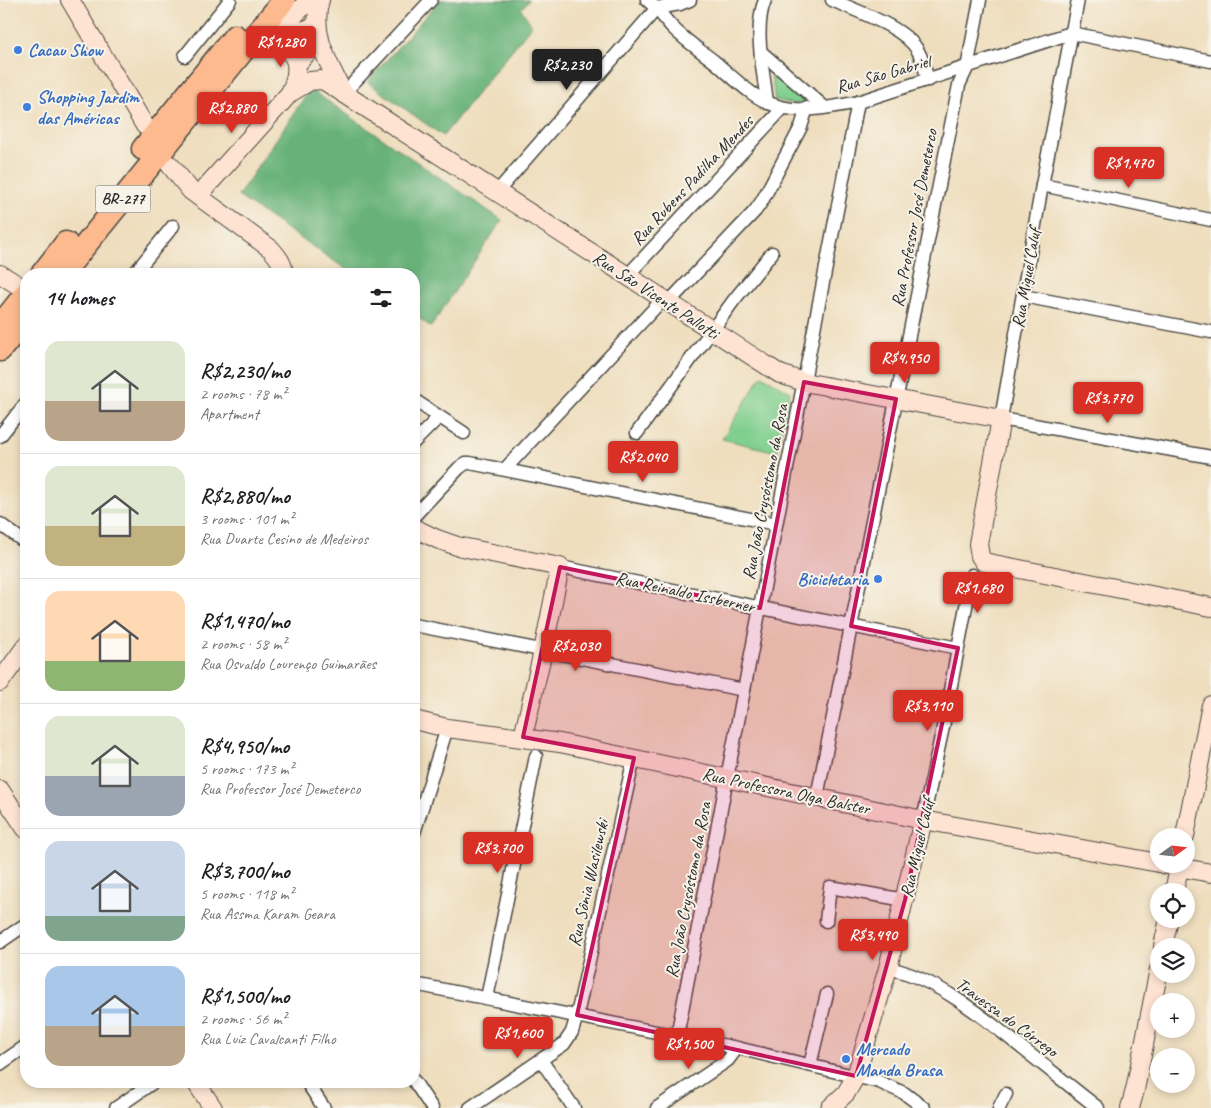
<!DOCTYPE html>
<html lang="en">
<head>
<meta charset="utf-8">
<style>
  :root { --surface:#fff; --page:#f2f2f2; --text:#202124; --muted:#757577; --line:#e0e0e0; --accent:#d93025 }
  body { margin:0; font-family:Caveat,sans-serif; background:var(--page); color:var(--text); height:100vh; display:flex; flex-direction:column; font-size:19px; white-space:nowrap }
  * { box-sizing:border-box; margin:0 }
  p { font-size:16px; color:var(--muted) }
  .icon { flex:none; width:28px; height:28px; fill:none; stroke:currentColor; stroke-width:2; stroke-linecap:round; stroke-linejoin:round }
  .map { position:relative; flex:1; overflow:hidden }
  .panel { position:absolute; left:20px; top:268px; width:400px; height:820px; display:flex; flex-direction:column; background:var(--surface); border-radius:20px; box-shadow:0 2px 8px #0003 }
  .panel>* { flex:none }
  .needle { width:32px; rotate:75deg }
  .tools { position:absolute; left:1150px; top:828px; display:grid; gap:10px }
  .tools a { display:grid; place-items:center; width:45px; height:45px; border-radius:50%; background:var(--surface); box-shadow:0 2px 8px #0003; font-size:25px }
  .price { position:absolute; translate:-50% -42px; padding:0 11px; border-radius:5px; background:var(--accent); color:#fff; font-size:16px; line-height:32px; filter:drop-shadow(0 1px 2px #0008) }
  .price::after { content:''; position:absolute; left:50%; top:30px; width:15px; height:11px; margin-left:-8px; background:inherit; clip-path:polygon(0 0,100% 0,50% 100%) }
  .price.on { background:#222; color:#fff }
  ul { padding:0; list-style:none }
  li { display:flex; align-items:center; gap:15px; height:125px; padding:0 25px }
  li+li { border-top:1px solid var(--line) }
  li span { display:grid; place-items:center; flex:none; width:140px; height:100px; border-radius:15px; color:#555 }
  li>.icon { margin-inline-start:auto }
  span .icon { width:60px; height:60px; fill:#fffc; stroke-width:1 }
  li b { font-size:21px }
  h2 { display:flex; justify-content:space-between; align-items:center; height:60px; padding:0 25px; font-size:21px }
  .map>svg:first-child { display:block }
  .green { fill:#80cf8e; stroke:#567d5c }
  .forest { fill:#68b279; stroke:#4a6e52 }
  .lines { fill:none; stroke-linecap:round; stroke-linejoin:round }
  .street-casing { stroke:#484641; stroke-width:15 }
  .secondary-casing { stroke:#484641; stroke-width:20 }
  .highway-casing { stroke:#484641; stroke-width:25 }
  .street { stroke:#fff; stroke-width:12 }
  .secondary { stroke:#fee3d2; stroke-width:18 }
  .highway { stroke:#fcba8e; stroke-width:22 }
  .marked { fill:#c2185b; fill-opacity:0.2; stroke:#c2185b; stroke-width:4; stroke-linejoin:round }
  .shop-dot { fill:#3f7fe0; stroke:#f7f3e8; stroke-width:2 }
  .labels { text-anchor:middle; dominant-baseline:central; stroke-width:4; stroke-linejoin:round; paint-order:stroke }
  .shield { fill:#f7f3e8; stroke:#686764; stroke-width:1 }
  .shield-label { font-size:16px; font-weight:bold; fill:#2b2b2b }
  .shop-label { font-size:18px; font-weight:bold; fill:#366cbe; stroke:#f7f3e8; text-anchor:start }
  .street-label { font-size:18px; fill:#2b2b2b; stroke:#f7f3e8 }
</style>
</head>
<body>
<div class="map">
<svg width="1211" height="1108" viewBox="0 0 1211 1108">
  <rect width="100%" height="100%" fill="#f7f3e8"/>
  <filter id="ink" filterUnits="userSpaceOnUse"><feTurbulence type="fractalNoise" baseFrequency=".02" numOctaves="2"/><feDisplacementMap in="SourceGraphic" scale="10" xChannelSelector="R" yChannelSelector="G"/><feConvolveMatrix kernelMatrix="1 2 1 2 8 2 1 2 1" color-interpolation-filters="sRGB"/></filter>
  <filter id="wash" filterUnits="userSpaceOnUse"><feTurbulence type="fractalNoise" baseFrequency=".0096" numOctaves="4" result="noise"/><feDisplacementMap in="SourceGraphic" scale="20" xChannelSelector="R" yChannelSelector="G"/><feGaussianBlur stdDeviation="1.12" result="paint"/><feColorMatrix in="noise" values="0 0 0 0 0 0 0 0 0 0 0 0 0 0 0 0 0 1.4 0 .05"/><feComposite in="paint" operator="in"/></filter>
  <g filter="url(#wash)">
    <rect width="100%" height="100%" fill="#efdebe"/>
    <g class="green">
      <path d="M770 66 808 101V103L793 104 775 100Z"/>
      <path d="M762 375 790 392 777 452 722 439Z"/>
    </g>
    <g class="forest">
      <path d="M440 0H529L521 9 532 25 443 136 367 82Z"/>
      <path d="M310 89 502 220 431 327 414 315V274H353L238 196Z"/>
    </g>
  </g>
  <g filter="url(#ink)">
    <g class="lines">
      <g class="street-casing">
        <g id="street">
          <path d="M647 0C658 8 664 19 673 28 686 41 701 51 715 62 735 79 755 101 781 107 805 113 834 107 858 102L1071 33 1211 61"/>
          <path d="M765 0C753 28 764 73 767 103"/>
          <path d="M832 0C856 11 905 27 918 51 923 60 925 70 928 80"/>
          <path d="M1078 0 1042 185 1001 419 1211 457"/>
          <path d="M761 52 824 107"/>
          <path d="M185 56 230 0"/>
          <path d="M344 93 431 0"/>
          <path d="M1042 185 1211 220"/>
          <path d="M497 192 657 8 680 4 690 0"/>
          <path d="M134 274 173 226"/>
          <path d="M627 276 783 108"/>
          <path d="M1023 296 1211 332"/>
          <path d="M668 303 755 211 762 201 801 127 807 108"/>
          <path d="M414 400 464 433"/>
          <path d="M637 433 734 300 772 253"/>
          <path d="M0 436 26 403"/>
          <path d="M414 442 439 417"/>
          <path d="M505 469 663 299"/>
          <path d="M414 516 459 468 466 463H470L776 524"/>
          <path d="M0 524 26 543"/>
          <path d="M560 567 958 648"/>
          <path d="M414 625 744 690"/>
          <path d="M817 797 959 85 967 68 980 0"/>
          <path d="M923 820 943 727 972 575"/>
          <path d="M414 833 447 728"/>
          <path d="M826 921 830 887 905 900"/>
          <path d="M0 942 26 924"/>
          <path d="M888 968C935 977 986 1019 1022 1048 1047 1068 1073 1088 1098 1108"/>
          <path d="M414 984 737 1048 879 1082 904 1093 924 1108"/>
          <path d="M487 998 536 756"/>
          <path d="M677 1036 858 102"/>
          <path d="M541 1060 574 1108"/>
          <path d="M0 1064 26 1046"/>
          <path d="M810 1065 827 994"/>
          <path d="M306 1081 324 1108"/>
          <path d="M414 1081 432 1108"/>
          <path d="M116 1108 155 1081"/>
          <path d="M470 1108 564 1044 572 1032 577 1015 634 758"/>
          <path d="M657 1108 728 1060 737 1048"/>
          <path d="M999 1108 1006 1094"/>
        </g>
      </g>
      <g class="secondary-casing">
        <g id="secondary">
          <path d="M70 0 145 126"/>
          <path d="M320 0C310 34 329 63 343 93"/>
          <path d="M273 41 316 26"/>
          <path d="M268 43C299 48 302 67 290 93"/>
          <path d="M268 43 309 0"/>
          <path d="M297 64 310 50 321 45"/>
          <path d="M170 165 191 191 271 249C278 257 283 263 284 274"/>
          <path d="M198 196 290 93 310 81 321 80 326 82 780 374 804 382 1001 419 978 544 980 556 984 562 1211 607"/>
          <path d="M0 274 26 290"/>
          <path d="M414 528 437 539 457 546 560 567 543 651 523 737"/>
          <path d="M0 682 26 646"/>
          <path d="M414 720 447 728 560 743 923 820 1159 863"/>
          <path d="M0 790 26 829"/>
          <path d="M1185 836 1211 705"/>
          <path d="M1162 864 1211 873"/>
          <path d="M1174 891 1180 864"/>
          <path d="M1163 946 1169 919"/>
          <path d="M195 1081 213 1108"/>
          <path d="M830 1108 846 1093 856 1076 888 968 923 820"/>
          <path d="M1130 1108 1135 1090 1159 969"/>
        </g>
      </g>
      <g class="highway-casing">
        <g id="highway">
          <path d="M143 149 235 36"/>
          <path d="M42 274 66 243"/>
          <path d="M62 274 284 0"/>
          <path d="M0 326 26 293"/>
          <path d="M0 350 26 318"/>
        </g>
      </g>
      <use href="#street" class="street"/>
      <use href="#secondary" class="secondary"/>
      <use href="#highway" class="highway"/>
    </g>
  </g>
  <path class="marked" d="M804 382 896 399 851 626 958 648 905 900 856 1076 577 1015 634 758 523 737 560 567 760 608Z"/>
  <g class="shop-dot">
    <circle cx="18" cy="50" r="5"/>
    <circle cx="27" cy="107" r="5"/>
    <circle cx="878" cy="579" r="5"/>
    <circle cx="846" cy="1059" r="5"/>
  </g>
  <g class="labels">
    <rect class="shield" x="95.5" y="185.5" width="55" height="27" rx="4"/>
    <g class="shield-label">
      <text x="123" y="199">BR-277</text>
    </g>
    <g class="shop-label">
      <text x="28" y="50">Cacau Show</text>
      <text x="37" y="97">Shopping Jardim<tspan x="37" dy="21">das Américas</tspan></text>
      <text x="868" y="579" text-anchor="end">Bicicletaria</text>
      <text x="856" y="1049">Mercado<tspan x="856" dy="21">Manda Brasa</tspan></text>
    </g>
    <g class="street-label">
      <text transform="translate(883 74) rotate(-16)">Rua São Gabriel</text>
      <text transform="translate(692 180) rotate(-47)">Rua Rubens Padilha Mendes</text>
      <text transform="translate(914 218) rotate(-79)">Rua Professor José Demeterco</text>
      <text transform="translate(1026 278) rotate(-80)">Rua Miguel Caluf</text>
      <text transform="translate(656 295) rotate(33)">Rua São Vicente Pallotti</text>
      <text transform="translate(765 492) rotate(-79)">Rua João Crysóstomo da Rosa</text>
      <text transform="translate(685 592) rotate(12)">Rua Reinaldo Issberner</text>
      <text transform="translate(786 791) rotate(12)">Rua Professora Olga Balster</text>
      <text transform="translate(917 848) rotate(-77)">Rua Miguel Caluf</text>
      <text transform="translate(588 883) rotate(-77)">Rua Sônia Wasilewski</text>
      <text transform="translate(688 890) rotate(-79)">Rua João Crysóstomo da Rosa</text>
      <text transform="translate(1007 1017) rotate(36)">Travessa do Córrego</text>
    </g>
  </g>
</svg>
<div class="tools">
<a><svg class="needle" viewBox="-14 -14 28 28"><path d="M0-13l5 13h-10z" fill="#e53935"/><path d="M0 13l5-13h-10z" fill="#757577"/></svg></a>
<a><svg class="icon" aria-label="locate" viewBox="0 0 24 24"><circle cx="12" cy="12" r="6"/><path d="M12 2v4M12 18v4M2 12h4M18 12h4"/></svg></a>
<a><svg class="icon" aria-label="layers" viewBox="0 0 24 24"><path d="M12 4l9 5-9 5-9-5zM3 14l9 5 9-5"/></svg></a>
<a>+</a>
<a>−</a>
</div>
<b class="price" style="left:281px;top:68px">R$1,280</b>
<b class="price on" style="left:567px;top:91px">R$2,230</b>
<b class="price" style="left:232px;top:134px">R$2,880</b>
<b class="price" style="left:1129px;top:189px">R$1,470</b>
<b class="price" style="left:905px;top:384px">R$4,950</b>
<b class="price" style="left:1108px;top:424px">R$3,770</b>
<b class="price" style="left:643px;top:483px">R$2,040</b>
<b class="price" style="left:978px;top:614px">R$1,680</b>
<b class="price" style="left:576px;top:672px">R$2,030</b>
<b class="price" style="left:928px;top:732px">R$3,110</b>
<b class="price" style="left:498px;top:874px">R$3,700</b>
<b class="price" style="left:873px;top:961px">R$3,490</b>
<b class="price" style="left:518px;top:1059px">R$1,600</b>
<b class="price" style="left:689px;top:1070px">R$1,500</b>
<section class="panel">
<h2>14 homes<svg class="icon" aria-label="filters" viewBox="0 0 24 24"><path d="M4 7h16M4 17h16"/><circle cx="9" cy="7" r="2"/><circle cx="15" cy="17" r="2"/></svg></h2>
<ul>
<li><span style="background:linear-gradient(#dfe7d0 60%,#b9a48a 0)"><svg class="icon" aria-label="home" viewBox="0 0 24 24"><path d="M3 11l9-7 9 7M6 9v11h12V9"/></svg></span><div><b>R$2,230/mo</b><p>2 rooms · 78 m²</p><p>Apartment</p></div></li>
<li><span style="background:linear-gradient(#dfe7d0 60%,#c2b280 0)"><svg class="icon" aria-label="home" viewBox="0 0 24 24"><path d="M3 11l9-7 9 7M6 9v11h12V9"/></svg></span><div><b>R$2,880/mo</b><p>3 rooms · 101 m²</p><p>Rua Duarte Cesino de Medeiros</p></div></li>
<li><span style="background:linear-gradient(#ffd9b3 70%,#8fb573 0)"><svg class="icon" aria-label="home" viewBox="0 0 24 24"><path d="M3 11l9-7 9 7M6 9v11h12V9"/></svg></span><div><b>R$1,470/mo</b><p>2 rooms · 58 m²</p><p>Rua Osvaldo Lourenço Guimarães</p></div></li>
<li><span style="background:linear-gradient(#dfe7d0 60%,#9aa5b1 0)"><svg class="icon" aria-label="home" viewBox="0 0 24 24"><path d="M3 11l9-7 9 7M6 9v11h12V9"/></svg></span><div><b>R$4,950/mo</b><p>5 rooms · 173 m²</p><p>Rua Professor José Demeterco</p></div></li>
<li><span style="background:linear-gradient(#c9d6e8 75%,#7fa58c 0)"><svg class="icon" aria-label="home" viewBox="0 0 24 24"><path d="M3 11l9-7 9 7M6 9v11h12V9"/></svg></span><div><b>R$3,700/mo</b><p>5 rooms · 118 m²</p><p>Rua Assma Karam Geara</p></div></li>
<li><span style="background:linear-gradient(#a9c7e8 60%,#b9a48a 0)"><svg class="icon" aria-label="home" viewBox="0 0 24 24"><path d="M3 11l9-7 9 7M6 9v11h12V9"/></svg></span><div><b>R$1,500/mo</b><p>2 rooms · 56 m²</p><p>Rua Luiz Cavalcanti Filho</p></div></li>
</ul>
</section>
</div>
</body>
</html>
